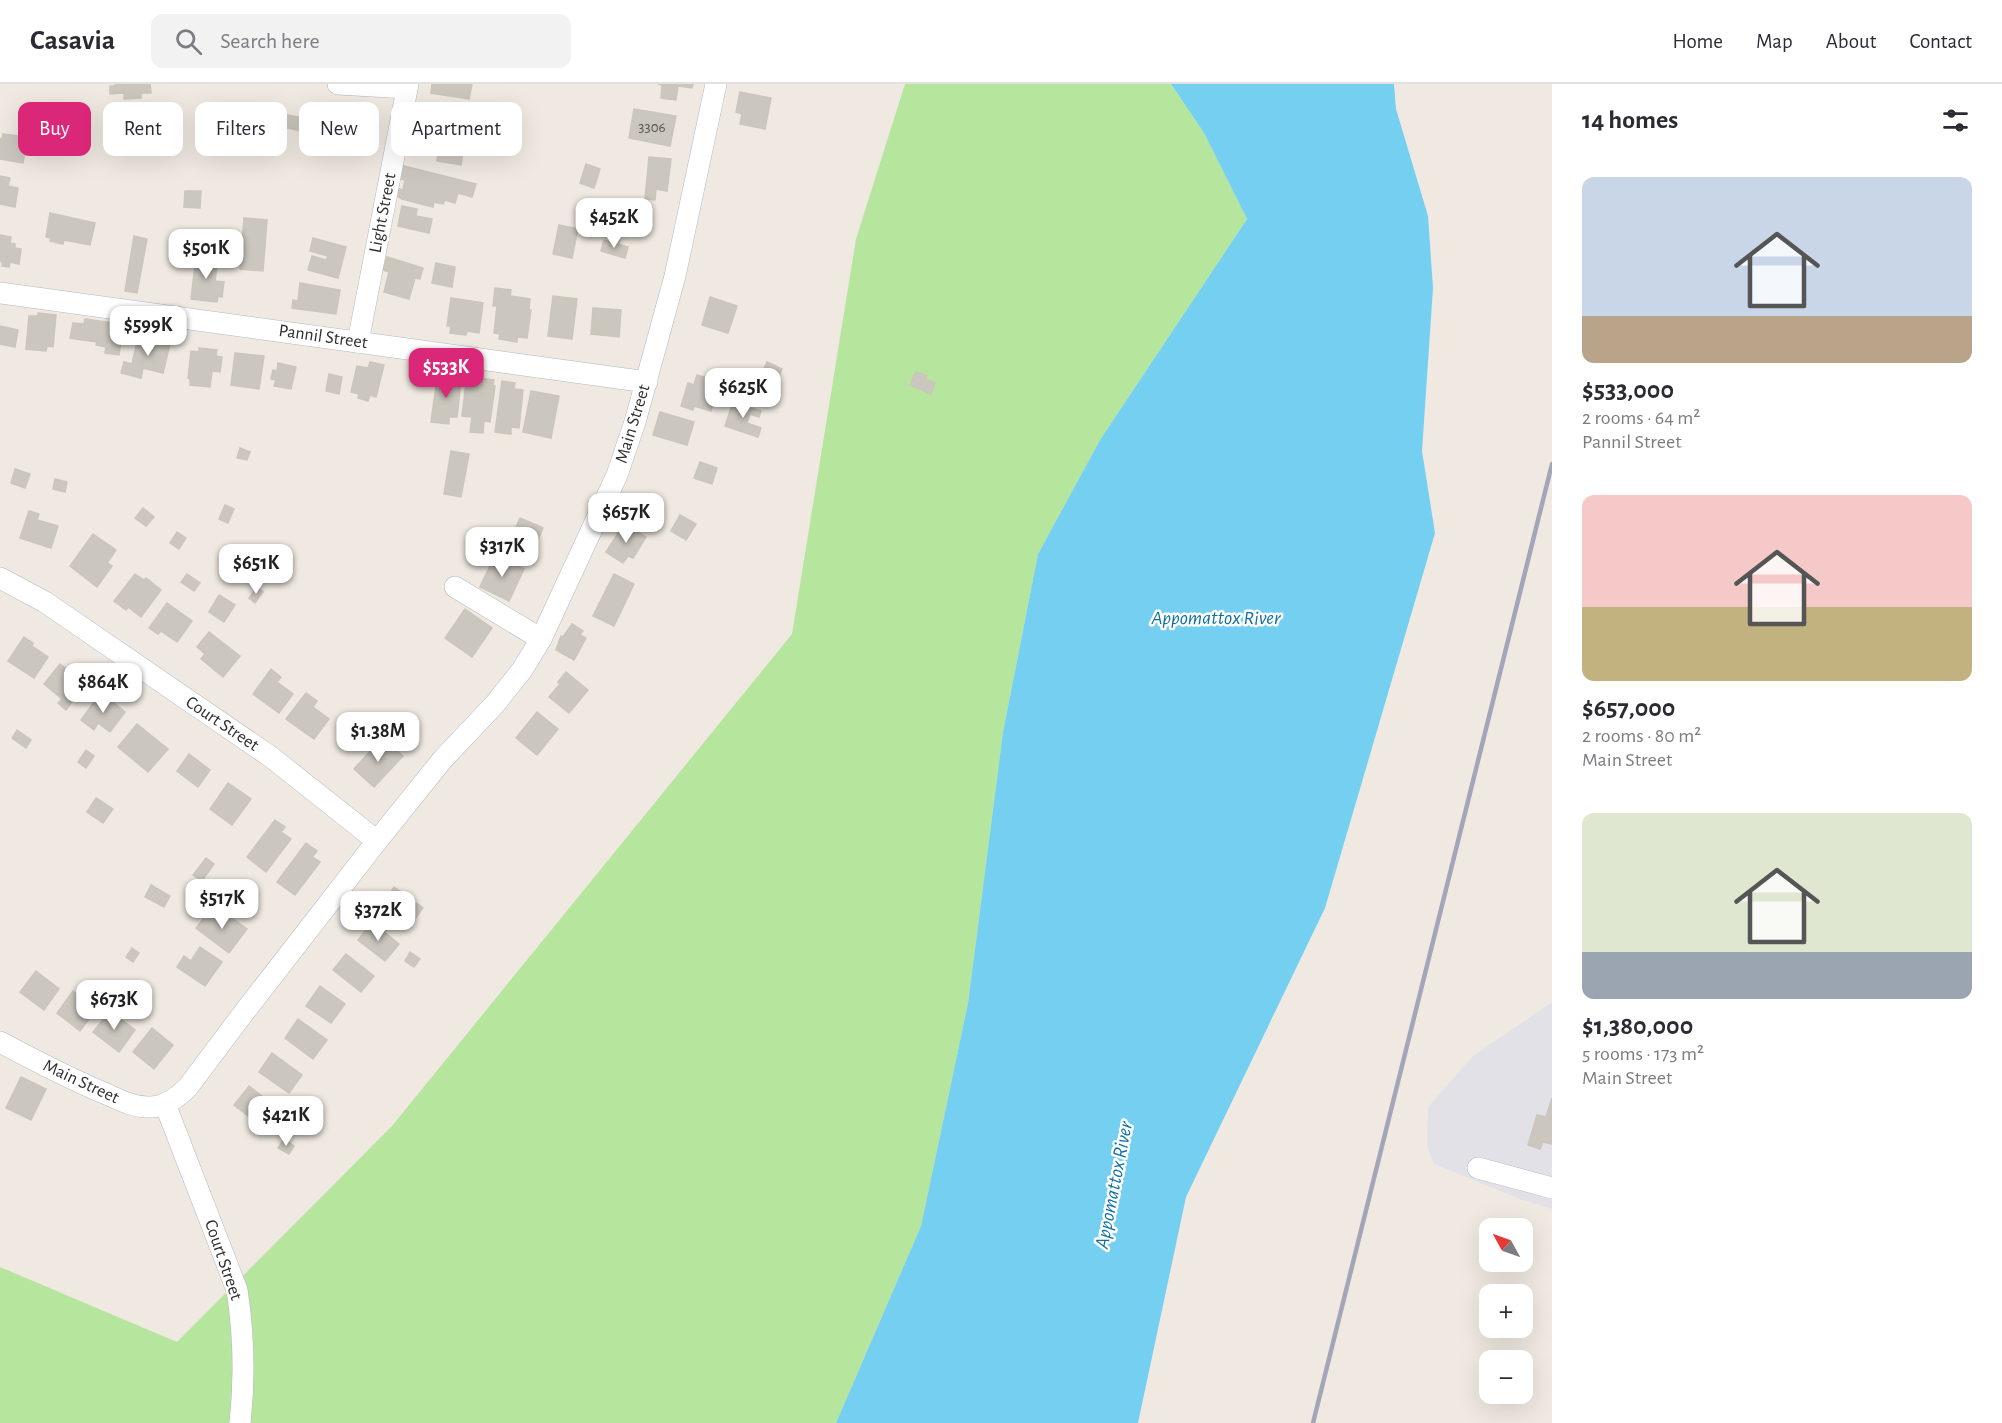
<!DOCTYPE html>
<html lang="en">
<head>
<meta charset="utf-8">
<style>
  :root { --surface:#fff; --page:#f2f2f3; --text:#2b2b33; --muted:#7c7c81; --line:#e1e1e2; --accent:#db2777 }
  body { margin:0; font-family:"Alegreya Sans",sans-serif; background:var(--page); color:var(--text); height:100vh; display:flex; flex-direction:column; font-size:22px; white-space:nowrap }
  * { box-sizing:border-box; margin:0 }
  p { font-size:20px; color:var(--muted) }
  .icon { flex:none; width:33px; height:33px; fill:none; stroke:currentColor; stroke-width:2; stroke-linecap:round; stroke-linejoin:round }
  .map { position:relative; flex:1; overflow:hidden }
  .details { display:flex; flex-direction:column; background:var(--surface); width:450px }
  .details>* { flex:none }
  .guide { position:absolute; left:18px; top:18px; width:570px; height:54px; display:flex; gap:12px }
  .needle { width:39px; rotate:310deg }
  .fabs { position:absolute; left:1479px; top:1134px; display:grid; gap:12px }
  .fabs a { display:grid; place-items:center; width:54px; height:54px; border-radius:12px; background:var(--surface); box-shadow:0 6px 24px #0002; font-size:30px }
  .price { position:absolute; translate:-50% -51px; padding:0 14px; border-radius:12px; background:#fff; color:#222; font-size:20px; line-height:39px; filter:drop-shadow(0 2px 3px #0008) }
  .price::after { content:''; position:absolute; left:50%; top:36px; width:18px; height:14px; margin-left:-9px; background:inherit; clip-path:polygon(0 0,100% 0,50% 100%) }
  .price.active { background:var(--accent); color:#fff }
  ul { padding:0; list-style:none }
  li { display:grid; align-content:center; gap:12px; height:318px; padding:0 30px }
  li span { display:grid; place-items:center; height:186px; border-radius:12px; color:#555 }
  li>.icon { margin-inline-start:auto }
  span .icon { width:108px; height:108px; fill:#fffc; stroke-width:1 }
  li b { font-size:26px }
  h2 { display:flex; justify-content:space-between; align-items:center; height:72px; padding:0 30px; font-size:26px }
  .pill { padding:0 21px; border-radius:12px; background:var(--surface); box-shadow:0 6px 24px #0002; font-size:21px; line-height:54px }
  .pill.active { background:var(--accent); color:#fff }
  header { display:flex; align-items:center; gap:36px; box-sizing:border-box; height:84px; padding:0 30px; background:var(--surface); border-bottom:2px solid var(--line) }
  header strong { font-size:28px }
  nav { display:flex; gap:33px; margin-inline-start:auto; font-size:21px }
  .search { width:420px; height:54px; background:var(--page); display:flex; align-items:center; gap:15px; box-sizing:border-box; padding:0 21px; border-radius:12px; color:var(--muted); font-size:22px }
  main { display:flex; flex:1; min-height:0 }
  .map>svg:first-child { display:block }
  .industrial { fill:#e3e1e8 }
  .green { fill:#b6e59e }
  .water { fill:#75cff0 }
  .building { fill:#cbc7bf; stroke:#cbc5ba; stroke-width:1.5 }
  .lines { fill:none; stroke-linecap:round; stroke-linejoin:round }
  .minor-casing { stroke:#b4b7c1; stroke-width:22 }
  .minor { stroke:#fff; stroke-width:21 }
  .rail { stroke:#a3a6b8; stroke-width:4.5 }
  .labels { text-anchor:middle; dominant-baseline:central; stroke-width:5; stroke-linejoin:round; paint-order:stroke }
  .number-label { font-size:15px; fill:#555452 }
  .street-label { font-size:18px; fill:#2e2e2e; stroke:#fff }
  .water-label { font-size:20px; font-style:italic; fill:#0d6fa3; stroke:#fff }
</style>
</head>
<body>
<header>
<strong>Casavia</strong>
<div class="search"><svg class="icon" aria-label="search" viewBox="0 0 24 24"><circle cx="10" cy="10" r="6"/><path d="M15 15l6 6"/></svg>Search here</div>
<nav><a>Home</a><a>Map</a><a>About</a><a>Contact</a></nav>
</header>
<main>
<div class="map">
<svg width="1552" height="1339" viewBox="0 0 1552 1339">
  <rect width="100%" height="100%" fill="#efe9e1"/>
  <path class="industrial" d="M1552 918V1125L1520 1115 1434 1080 1427 1061 1428 1023 1472 973Z"/>
  <path class="green" d="M905 0H1171L1204 49 1247 135 1100 356 1038 470 1003 648 968 919 921 1142 836 1339H0V1183L177 1258 392 1042 792 550 856 155Z"/>
  <path class="water" d="M1171 0H1394L1396 25 1428 132 1433 204 1422 367 1435 449 1325 824 1186 1113 1138 1339H836L921 1142 968 919 1003 648 1038 470 1100 356 1247 135 1204 49Z"/>
  <g class="building">
    <path d="M115 0H150L151 9H141V14L124 15V9L110 10V2H115Z"/>
    <path d="M432 0H472L469 15 431 9Z"/>
    <path d="M693 0 692 4 678 2 676 16 661 14 662 1 658 0Z"/>
    <path d="M740 8 771 14 765 45 740 40 742 30 736 28Z"/>
    <path d="M634 25 676 32 670 62 629 54Z"/>
    <path d="M282 30 304 34 301 47 279 42Z"/>
    <path d="M309 32 343 42 337 62 303 52Z"/>
    <path d="M444 39 467 43 461 81 437 77 438 69 434 67 438 48 442 49Z"/>
    <path d="M3 50 18 52 17 56 27 58 23 79 0 75V55H2Z"/>
    <path d="M649 73 671 75 667 107 656 105 655 116 645 115Z"/>
    <path d="M586 80 600 85 594 104 580 99Z"/>
    <path d="M400 81 476 100 472 113 458 109 455 119 445 116 443 120 434 118 433 123 402 115 397 112 399 105 403 106 405 96 400 95Z"/>
    <path d="M0 92 10 94 8 102 18 104 15 123 0 120Z"/>
    <path d="M185 107H201L200 124 184 123Z"/>
    <path d="M402 122 417 125 416 132 432 135 429 149 398 142Z"/>
    <path d="M50 129 95 139 90 161 64 156 63 160 50 157 51 154 46 153Z"/>
    <path d="M244 134 267 136 263 187 240 185Z"/>
    <path d="M559 141 578 145 572 174 553 170Z"/>
    <path d="M613 146 621 148 619 158 610 156Z"/>
    <path d="M0 151 11 153 10 159 15 160V164L21 165 19 180 10 178 9 183 2 182V177H0Z"/>
    <path d="M134 152 147 155 137 209 125 207Z"/>
    <path d="M313 154 346 163 338 194 308 186 312 172 326 176 328 172 310 167Z"/>
    <path d="M604 156 628 163 625 174 601 167Z"/>
    <path d="M196 172 218 175 215 197 224 198 222 213 218 212 217 218 191 215Z"/>
    <path d="M387 173 423 184 420 195 415 194 409 215 384 208 389 188 383 186Z"/>
    <path d="M436 179 455 183 452 203 432 199Z"/>
    <path d="M300 199 340 206 336 230 292 224 293 216 298 217Z"/>
    <path d="M495 204 511 206 510 212 530 215 529 226H531L527 254 517 253V258L499 255 500 250 494 249 497 222H493Z"/>
    <path d="M553 212 577 215 572 255 548 252Z"/>
    <path d="M710 213 737 222 728 249 702 241Z"/>
    <path d="M451 214 483 219 479 249 467 247 466 251 450 249 451 242H447Z"/>
    <path d="M593 224 621 226 619 253 591 250Z"/>
    <path d="M38 229 56 231 53 263 47 262 46 267 26 265 29 232H38Z"/>
    <path d="M85 235 113 239 112 247 122 248 119 271 105 269 106 263 96 261 97 258 70 254 73 239 84 240Z"/>
    <path d="M0 242 18 246 15 263 0 260Z"/>
    <path d="M155 252 171 256 163 289 143 284 141 294 121 289 124 278 132 280 138 253 154 257Z"/>
    <path d="M199 264 217 266 216 272 222 273 220 288 212 287 210 303 190 301V295L188 294 191 267 199 268Z"/>
    <path d="M235 269 264 272 259 305 231 301Z"/>
    <path d="M370 278 384 281 376 313 370 311 368 317 358 314 359 310 351 308 357 282 368 284Z"/>
    <path d="M767 278 782 285 774 303 759 296Z"/>
    <path d="M278 279 296 283 291 305 274 302 276 296 271 295 273 286 277 287Z"/>
    <path d="M438 288 452 290 451 296 461 297 457 333H449V340L431 338Z"/>
    <path d="M916 288 927 292 925 295 935 299 931 310 910 301Z"/>
    <path d="M329 290 342 293 339 310 326 307Z"/>
    <path d="M697 291 720 298 711 327 694 322 693 326 681 322 688 299 694 301Z"/>
    <path d="M477 294 494 296 493 301 495 302 490 338 484 337 483 349 470 348 472 333 462 332 466 298 477 299Z"/>
    <path d="M502 297 515 299 514 305 523 306 519 344 511 343V350L495 348Z"/>
    <path d="M531 307 559 312 551 354 523 348Z"/>
    <path d="M733 318 761 327 759 333 750 330 747 339 761 344 758 353 725 342Z"/>
    <path d="M660 328 694 338 687 361 653 351Z"/>
    <path d="M240 364 250 368 247 376 237 374Z"/>
    <path d="M451 367 469 370 461 413 444 410Z"/>
    <path d="M700 378 717 384 712 400 694 394Z"/>
    <path d="M15 385 30 390 25 404 11 399Z"/>
    <path d="M55 395 67 398 65 408 53 405Z"/>
    <path d="M225 421 234 425 228 439 219 435Z"/>
    <path d="M143 424 154 433 146 442 135 434Z"/>
    <path d="M29 427 39 430 37 436 58 442 51 464 20 454Z"/>
    <path d="M680 431 696 440 686 456 671 447Z"/>
    <path d="M520 434 543 444 531 472 508 462Z"/>
    <path d="M624 440 646 453 633 474 628 472 623 479 606 468Z"/>
    <path d="M177 448 186 454 179 465 170 459Z"/>
    <path d="M93 450 116 466 107 479 112 482 97 503 70 482Z"/>
    <path d="M495 471 524 485 509 517 480 503Z"/>
    <path d="M135 490 144 496 146 494 161 506 141 533 128 523 126 526 114 517Z"/>
    <path d="M187 490 200 499 194 507 181 498Z"/>
    <path d="M614 490 634 500 614 542 593 532Z"/>
    <path d="M257 503 263 508 255 519 249 514Z"/>
    <path d="M219 511 235 521 224 538 209 528Z"/>
    <path d="M167 519 192 537 177 558 161 547 158 550 149 544Z"/>
    <path d="M465 525 492 544 472 573 445 554Z"/>
    <path d="M572 540 583 547 580 551 586 554 574 576 556 566 561 552 563 553Z"/>
    <path d="M209 548 240 572 223 593 201 575 205 570 197 563Z"/>
    <path d="M24 553 33 559 32 562 48 573 34 594 8 577Z"/>
    <path d="M60 580 74 591 76 589 87 598 66 626 58 619 62 615 44 600Z"/>
    <path d="M271 585 281 593 277 598 293 610 279 629 253 610Z"/>
    <path d="M566 588 588 606 569 629 549 613 560 600 558 598Z"/>
    <path d="M101 608 125 628 110 648 98 639 94 646 81 636Z"/>
    <path d="M306 609 317 617 313 623 329 635 314 655 286 635Z"/>
    <path d="M537 628 558 645 537 671 516 654Z"/>
    <path d="M137 640 168 665 148 688 118 663Z"/>
    <path d="M17 646 31 656 26 664 12 654Z"/>
    <path d="M386 657 403 672 374 703 354 685 373 664 376 667Z"/>
    <path d="M86 666 94 672 86 684 78 678Z"/>
    <path d="M189 670 210 686 198 703 177 687Z"/>
    <path d="M228 699 251 715 232 741 210 725Z"/>
    <path d="M96 714 113 725 103 739 87 728Z"/>
    <path d="M275 736 285 743 281 748 291 755 266 788 247 773Z"/>
    <path d="M306 759 317 767 312 773 320 778 295 811 277 798Z"/>
    <path d="M206 774 214 780 202 797 193 791Z"/>
    <path d="M151 801 170 812 164 823 145 813Z"/>
    <path d="M394 803 423 824 410 842 382 822Z"/>
    <path d="M211 825 222 833 225 829 247 845 229 869 196 844Z"/>
    <path d="M372 838 399 860 385 877 358 856Z"/>
    <path d="M200 863 222 878 205 902 177 883 184 872 191 877Z"/>
    <path d="M132 864 139 869 133 878 126 873Z"/>
    <path d="M410 868 420 875 414 883 405 877Z"/>
    <path d="M346 870 374 892 361 908 333 886Z"/>
    <path d="M36 887 59 905 44 926 20 908Z"/>
    <path d="M320 902 345 920 331 939 306 922Z"/>
    <path d="M73 907 96 925 80 947 57 929Z"/>
    <path d="M110 927 135 946 119 968 93 948Z"/>
    <path d="M298 935 327 956 313 975 285 954Z"/>
    <path d="M152 944 173 961 154 985 133 968Z"/>
    <path d="M272 969 302 991 289 1009 259 988Z"/>
    <path d="M21 993 46 1005 31 1036 6 1024Z"/>
    <path d="M249 1002 278 1025 264 1044 234 1021Z"/>
    <path d="M1552 1014V1060L1543 1058 1540 1065 1528 1061 1537 1031 1546 1033Z"/>
    <path d="M284 1055 294 1062 289 1070 278 1064Z"/>
  </g>
  <g class="lines">
    <g class="minor-casing">
      <g id="minor">
        <path d="M338 0 407 4"/>
        <path d="M0 209 647 298"/>
        <path d="M358 258 408 0"/>
        <path d="M0 494 45 518 271 673 377 757"/>
        <path d="M455 503 541 555"/>
        <path d="M0 958C34 976 68 994 104 1009 118 1015 132 1023 148 1023 164 1024 177 1014 188 1003L242 931 377 757 443 675 495 620 522 586 541 555 617 391 635 338 675 192 716 0"/>
        <path d="M165 1020 237 1206C244 1251 245 1294 240 1339"/>
        <path d="M1478 1084 1552 1104"/>
      </g>
    </g>
    <use href="#minor" class="minor"/>
    <path class="rail" d="M1313 1339 1552 380"/>
  </g>
  <g class="labels">
    <g class="number-label">
      <text x="652" y="43">3306</text>
    </g>
    <g class="street-label">
      <text transform="translate(383 129) rotate(-79)">Light Street</text>
      <text transform="translate(323 253) rotate(8)">Pannil Street</text>
      <text transform="translate(633 340) rotate(-73)">Main Street</text>
      <text transform="translate(222 640) rotate(34)">Court Street</text>
      <text transform="translate(81 998) rotate(25)">Main Street</text>
      <text transform="translate(223 1176) rotate(71)">Court Street</text>
    </g>
    <g class="water-label">
      <text x="1216" y="534">Appomattox River</text>
      <text transform="translate(1114 1101) rotate(-79)">Appomattox River</text>
    </g>
  </g>
</svg>
<div class="fabs">
<a><svg class="needle" viewBox="-14 -14 28 28"><path d="M0-13l5 13h-10z" fill="#e53935"/><path d="M0 13l5-13h-10z" fill="#7c7c81"/></svg></a>
<a>+</a>
<a>−</a>
</div>
<b class="price" style="left:614px;top:165px">$452K</b>
<b class="price" style="left:206px;top:196px">$501K</b>
<b class="price" style="left:148px;top:273px">$599K</b>
<b class="price active" style="left:446px;top:315px">$533K</b>
<b class="price" style="left:743px;top:335px">$625K</b>
<b class="price" style="left:626px;top:460px">$657K</b>
<b class="price" style="left:502px;top:494px">$317K</b>
<b class="price" style="left:256px;top:511px">$651K</b>
<b class="price" style="left:103px;top:630px">$864K</b>
<b class="price" style="left:378px;top:679px">$1.38M</b>
<b class="price" style="left:222px;top:846px">$517K</b>
<b class="price" style="left:378px;top:858px">$372K</b>
<b class="price" style="left:114px;top:947px">$673K</b>
<b class="price" style="left:286px;top:1063px">$421K</b>
<div class="guide">
<a class="pill active">Buy</a>
<a class="pill">Rent</a>
<a class="pill">Filters</a>
<a class="pill">New</a>
<a class="pill">Apartment</a>
</div>
</div>
<section class="details">
<h2>14 homes<svg class="icon" aria-label="filters" viewBox="0 0 24 24"><path d="M4 7h16M4 17h16"/><circle cx="9" cy="7" r="2"/><circle cx="15" cy="17" r="2"/></svg></h2>
<ul>
<li><span style="background:linear-gradient(#c9d6e8 75%,#b9a48a 0)"><svg class="icon" aria-label="home" viewBox="0 0 24 24"><path d="M3 11l9-7 9 7M6 9v11h12V9"/></svg></span><div><b>$533,000</b><p>2 rooms · 64 m²</p><p>Pannil Street</p></div></li>
<li><span style="background:linear-gradient(#f6c9c9 60%,#c2b280 0)"><svg class="icon" aria-label="home" viewBox="0 0 24 24"><path d="M3 11l9-7 9 7M6 9v11h12V9"/></svg></span><div><b>$657,000</b><p>2 rooms · 80 m²</p><p>Main Street</p></div></li>
<li><span style="background:linear-gradient(#dfe7d0 75%,#9aa5b1 0)"><svg class="icon" aria-label="home" viewBox="0 0 24 24"><path d="M3 11l9-7 9 7M6 9v11h12V9"/></svg></span><div><b>$1,380,000</b><p>5 rooms · 173 m²</p><p>Main Street</p></div></li>
</ul>
</section>
</main>
</body>
</html>
